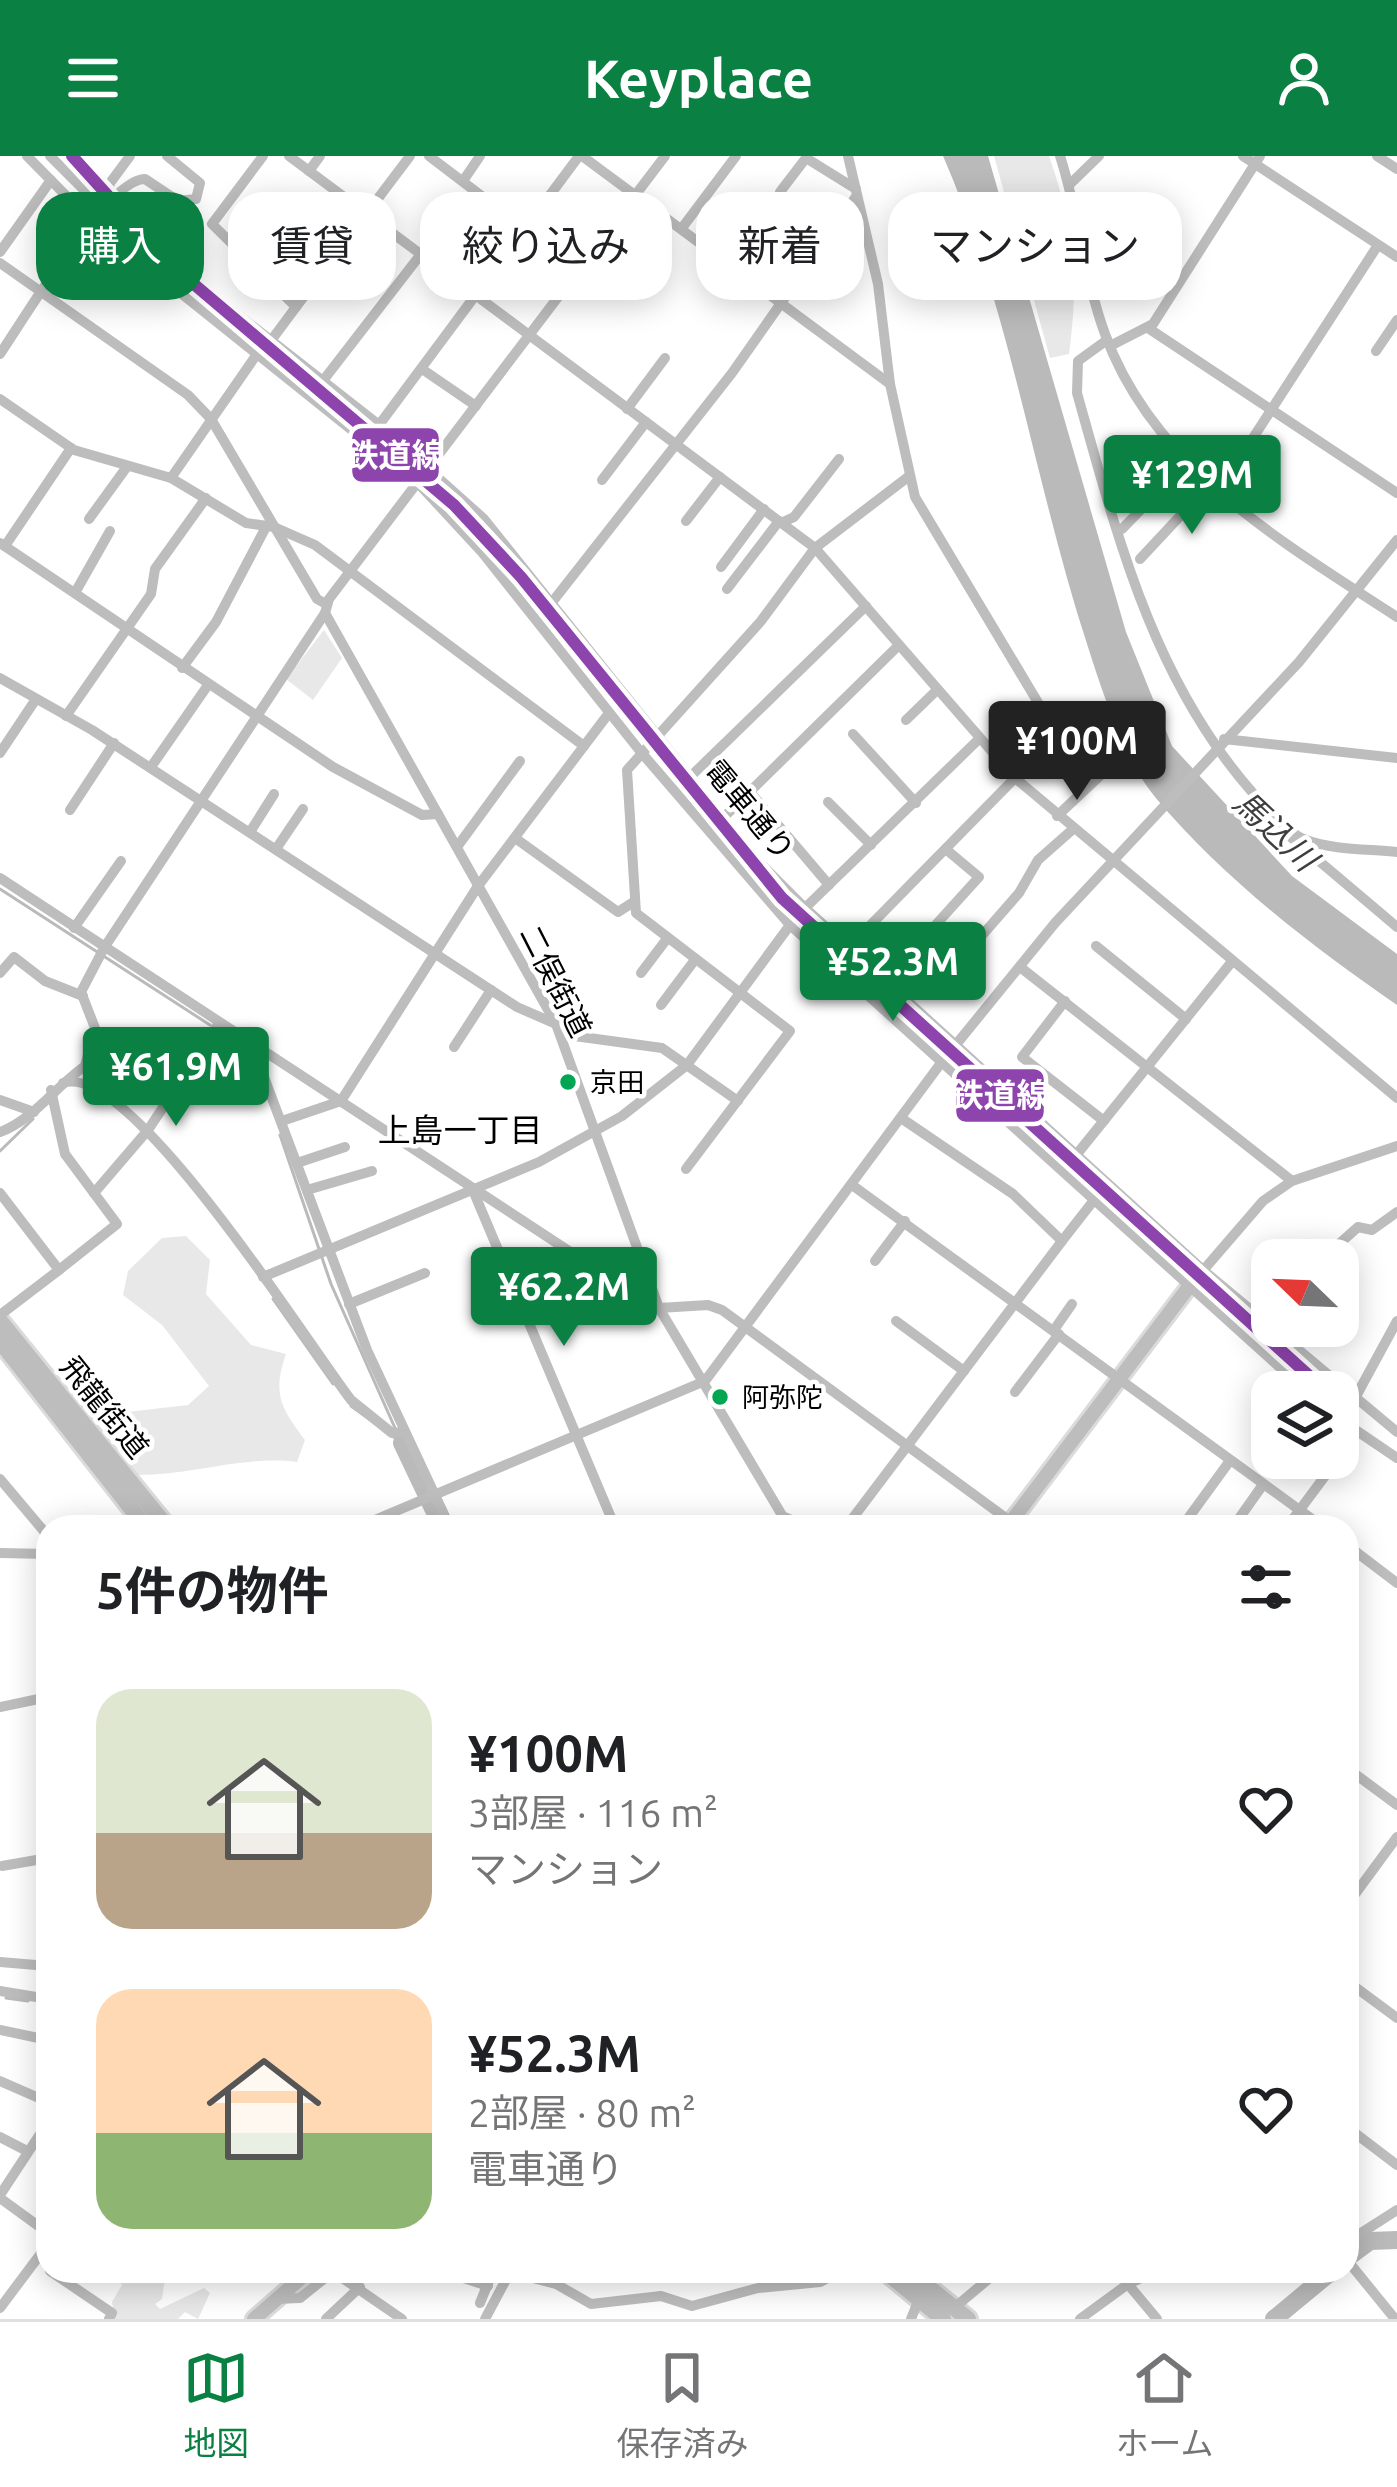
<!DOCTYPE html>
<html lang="ja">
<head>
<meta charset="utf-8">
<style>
  :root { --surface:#fff; --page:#f6f6f6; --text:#202124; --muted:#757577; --line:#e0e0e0; --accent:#0b8043 }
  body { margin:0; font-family:Ubuntu,"Noto Sans JP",sans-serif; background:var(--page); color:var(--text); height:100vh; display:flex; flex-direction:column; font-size:45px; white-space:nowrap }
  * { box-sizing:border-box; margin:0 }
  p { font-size:39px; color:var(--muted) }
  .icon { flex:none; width:66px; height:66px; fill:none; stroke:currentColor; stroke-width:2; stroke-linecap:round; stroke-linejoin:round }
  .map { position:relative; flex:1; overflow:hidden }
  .sheet { position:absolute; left:36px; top:1359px; width:1323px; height:768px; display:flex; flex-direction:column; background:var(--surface); border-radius:36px; box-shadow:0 6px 30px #0003 }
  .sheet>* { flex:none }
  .guide { position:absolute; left:36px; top:36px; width:1326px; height:108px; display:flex; gap:24px }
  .needle { width:78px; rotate:293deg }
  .tools { position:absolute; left:1251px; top:1083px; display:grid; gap:24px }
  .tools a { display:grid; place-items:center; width:108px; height:108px; border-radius:24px; background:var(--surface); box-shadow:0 6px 30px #0003; font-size:60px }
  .price { position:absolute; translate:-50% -102px; padding:0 27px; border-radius:12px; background:var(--accent); color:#fff; font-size:39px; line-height:78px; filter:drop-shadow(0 3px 6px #0008) }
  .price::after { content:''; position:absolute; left:50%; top:72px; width:36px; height:27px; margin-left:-18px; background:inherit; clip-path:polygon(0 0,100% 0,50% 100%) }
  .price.on { background:#222; color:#fff }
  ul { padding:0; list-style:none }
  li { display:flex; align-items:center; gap:36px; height:300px; padding:0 60px }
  li span { display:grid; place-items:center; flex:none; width:336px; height:240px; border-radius:36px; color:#555 }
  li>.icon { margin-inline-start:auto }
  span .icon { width:144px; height:144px; fill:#fffc; stroke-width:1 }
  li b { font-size:51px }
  h2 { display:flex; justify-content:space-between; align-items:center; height:144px; padding:0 60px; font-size:51px }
  .tag { padding:0 42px; border-radius:36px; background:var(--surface); box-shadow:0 6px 30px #0003; font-size:42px; line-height:108px }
  .tag.on { background:var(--accent); color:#fff }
  header { display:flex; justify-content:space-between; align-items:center; height:156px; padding:0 60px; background:var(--accent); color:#fff; font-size:54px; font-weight:700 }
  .dock { display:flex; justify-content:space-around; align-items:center; height:168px; border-top:3px solid var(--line); background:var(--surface); font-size:33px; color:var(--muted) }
  .dock a { display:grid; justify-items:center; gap:6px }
  .dock .on { color:var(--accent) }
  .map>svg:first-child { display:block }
  .green { fill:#e8e8e8 }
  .water { fill:#bababa }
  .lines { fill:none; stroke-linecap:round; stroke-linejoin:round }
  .stream { stroke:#bababa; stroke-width:3 }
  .river { stroke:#bababa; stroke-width:18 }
  .major-casing { stroke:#dbdbdb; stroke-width:20 }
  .highway-casing { stroke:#dbdbdb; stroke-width:22 }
  .minor { stroke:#bdbdbd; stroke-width:10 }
  .major { stroke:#bdbdbd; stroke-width:14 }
  .highway { stroke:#bdbdbd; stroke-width:16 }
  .rail-1-casing { stroke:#fff; stroke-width:21 }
  .rail-1 { stroke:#8e44ad; stroke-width:12 }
  .bus-dot { fill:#00a651; stroke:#fff; stroke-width:4.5 }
  .labels { text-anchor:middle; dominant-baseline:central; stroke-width:9; stroke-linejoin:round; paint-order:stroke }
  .bus-label { font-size:27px; fill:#000; stroke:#fff; text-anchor:start }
  .street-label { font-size:30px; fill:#000; stroke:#fff }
  .water-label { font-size:33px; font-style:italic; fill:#3e3e3e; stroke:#fff }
  .neighbourhood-label { font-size:33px; fill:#000; stroke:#fff }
  .line-badge { stroke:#fff; stroke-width:4.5 }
  .badge-label { font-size:33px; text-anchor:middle; font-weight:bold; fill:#fff }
</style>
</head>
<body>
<header><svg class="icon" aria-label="menu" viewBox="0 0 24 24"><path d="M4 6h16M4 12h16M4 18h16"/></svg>Keyplace<svg class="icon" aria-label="person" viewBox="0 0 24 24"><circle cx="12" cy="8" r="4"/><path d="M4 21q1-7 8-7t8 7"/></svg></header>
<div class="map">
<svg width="1397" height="2163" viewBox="0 0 1397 2163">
  <rect width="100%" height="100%" fill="#fff"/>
  <g class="green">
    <path d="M994 0H1049C1075 74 1079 121 1069 198L1050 202Z"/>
    <path d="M324 474 342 502 313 544 286 523Z"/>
    <path d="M186 1080 210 1104 206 1138 251 1189 286 1198C272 1238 281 1252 305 1284L297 1306C244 1299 193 1319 138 1319L102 1269 101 1259 188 1249 209 1230 162 1169 123 1139 128 1115 162 1082Z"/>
    <path d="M111 2115H174L165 2122 162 2143 155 2148 160 2153 204 2132 210 2137 198 2163 185 2156 178 2163H115L112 2146 122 2129Z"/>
  </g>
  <path class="water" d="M943 0H988L1126 476 1172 590 1292 720 1397 798V849C1310 789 1223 722 1155 641 1125 605 1102 535 1088 491 1035 330 1011 156 943 0Z"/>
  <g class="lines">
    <g class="stream">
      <path d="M0 733 210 869"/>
      <path d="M218 874 242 893 256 914"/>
      <path d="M280 979 331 1128 395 1272"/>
      <path d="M0 995 33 963"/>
      <path d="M273 1143 333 1228"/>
      <path d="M351 1250 402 1287"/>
      <path d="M6 1842 28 1845"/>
    </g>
    <g class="river">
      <path d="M402 1287 442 1371"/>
      <path d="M1347 2102 1370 2085 1397 2084"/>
      <path d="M1274 2163 1332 2115"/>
    </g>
    <g class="major-casing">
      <g id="major">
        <path d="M1007 1371 1188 1132"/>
        <path d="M254 2163 309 2115"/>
      </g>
    </g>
    <g class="highway-casing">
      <g id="highway">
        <path d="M0 1165 167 1371"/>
        <path d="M0 1185 146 1371"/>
        <path d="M885 2115 943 2163"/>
        <path d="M908 2115 968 2163"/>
      </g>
    </g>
    <g class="minor">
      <path d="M27 0 92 66 418 327 481 395 640 595 790 769 1307 1236"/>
      <path d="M50 0 103 53 379 269 484 363 756 703 805 752 1203 1114 1397 1276"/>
      <path d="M263 0 212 68 296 151 270 186"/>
      <path d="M289 0 815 392 1015 622 1397 942"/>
      <path d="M429 0 525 73"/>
      <path d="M582 0 890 228 915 341 1043 555 1041 568 1007 610"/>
      <path d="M848 0 878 128 890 228"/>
      <path d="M1060 0C1079 58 1084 121 1105 178 1154 313 1284 387 1397 461"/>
      <path d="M1243 0 1397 101"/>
      <path d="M1377 0 1397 13"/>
      <path d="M309 15 320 0"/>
      <path d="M463 25 480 0"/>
      <path d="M1069 29 1099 0"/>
      <path d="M780 36 806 2 856 33"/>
      <path d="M104 50 110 27 130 0"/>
      <path d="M682 72 736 0"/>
      <path d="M0 96 51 24"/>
      <path d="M0 107 188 239 211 263 317 443 326 448"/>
      <path d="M296 151 410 0"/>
      <path d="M1148 172 1397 337"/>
      <path d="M1107 184 1078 205 1077 237C1117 379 1152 522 1252 636 1266 652 1285 676 1306 684 1332 694 1369 693 1397 696"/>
      <path d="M1110 190 1153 168 1260 0"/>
      <path d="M1376 195 1397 164"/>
      <path d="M0 198C24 163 107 23 145 23L178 45 196 43 200 27 167 0"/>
      <path d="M422 213 476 250"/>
      <path d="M322 226 421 98"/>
      <path d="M0 243 74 294 171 322 246 367 274 371 315 389 584 590"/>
      <path d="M627 253 665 202"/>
      <path d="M379 269 579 0"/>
      <path d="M171 322 257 198"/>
      <path d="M602 324 646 266"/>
      <path d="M1218 336 1378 89"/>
      <path d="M89 363 126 312"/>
      <path d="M686 365 720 321"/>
      <path d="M781 367 794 361 839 303"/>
      <path d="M1122 373 1188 305"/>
      <path d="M0 387 333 611 422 659 438 658"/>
      <path d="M5 390 71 292"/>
      <path d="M1140 403 1210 328"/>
      <path d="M721 411 764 353"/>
      <path d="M727 433 779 365"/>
      <path d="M76 435 110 375"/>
      <path d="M553 445 732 217 857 39"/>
      <path d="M325 457 556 868 659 1152 789 1371"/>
      <path d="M182 512 216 466 267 369"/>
      <path d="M0 522 92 574 517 851 556 868"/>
      <path d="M66 560 151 438 155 413 206 342"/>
      <path d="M906 564 936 535"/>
      <path d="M853 578 916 647"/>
      <path d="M1224 583 1397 602"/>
      <path d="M0 597 36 543"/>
      <path d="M151 611 208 529"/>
      <path d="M690 621 866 450"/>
      <path d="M750 636 829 729"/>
      <path d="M828 646 871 689"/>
      <path d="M70 654 114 587"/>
      <path d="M1057 660 1105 615"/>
      <path d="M724 661 898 490"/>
      <path d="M1267 661 1397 771"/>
      <path d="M250 676 274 638"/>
      <path d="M515 682 618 756 632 747"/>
      <path d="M457 691 520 605"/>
      <path d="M276 693 303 653"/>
      <path d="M0 722 630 1135 659 1152 708 1149 722 1154 1018 1371"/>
      <path d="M805 752 979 583"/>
      <path d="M74 772 121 705"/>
      <path d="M1096 790 1186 863"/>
      <path d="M847 793 1015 622"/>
      <path d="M957 808 1019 737 1038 704 1072 674"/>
      <path d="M1020 811 1292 1025"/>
      <path d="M0 817 14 801 45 825 83 840"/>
      <path d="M641 817 666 784"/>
      <path d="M883 827 979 721 948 695"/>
      <path d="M1065 845 1022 901 1104 965"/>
      <path d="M661 849 694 805"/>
      <path d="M560 878 662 892 738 945"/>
      <path d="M454 891 491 834"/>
      <path d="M253 892 367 1194 450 1371"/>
      <path d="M89 902 140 919 170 940"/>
      <path d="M63 927C130 904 309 1190 351 1244L392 1277 405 1276"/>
      <path d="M51 934 65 998 117 1068 59 1114"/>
      <path d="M0 944 34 956"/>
      <path d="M901 962 1013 1038 1062 1085 1094 1044"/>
      <path d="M282 965 341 945 478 730 609 557"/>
      <path d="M0 976C33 964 56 930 85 910L95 872 81 836 104 792 325 457 329 443 665 0"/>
      <path d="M1077 998 1230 808"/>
      <path d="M297 1007 345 991"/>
      <path d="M686 1013 790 875 636 757 627 614 761 465 815 392 908 321"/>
      <path d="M852 1029 1323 1371"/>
      <path d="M472 1032 615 1371"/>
      <path d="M307 1034 372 1015"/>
      <path d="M0 1037 59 1114 0 1159"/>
      <path d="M94 1037 148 974 219 867"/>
      <path d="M1321 1104 1358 1071 1372 1074 1397 1056"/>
      <path d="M875 1105 905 1065"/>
      <path d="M263 1121 539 1006 622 960 687 909 790 769"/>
      <path d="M1188 1132 1263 1045 1292 1025 1397 990"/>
      <path d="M349 1148 425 1117"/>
      <path d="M1261 1154 1272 1141"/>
      <path d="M896 1165 964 1215"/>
      <path d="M1054 1174 1072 1148"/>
      <path d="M1015 1236 1059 1178"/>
      <path d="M1354 1244 1397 1165"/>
      <path d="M1338 1262 1397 1302"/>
      <path d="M0 1323 48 1380"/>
      <path d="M784 1361 809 1371"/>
      <path d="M1189 1361 1229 1306"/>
      <path d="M358 1371 705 1225 941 907 1055 767 1299 506 1397 384"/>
      <path d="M846 1371 1062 1085"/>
      <path d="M1233 1371 1262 1330"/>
      <path d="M1287 1371 1357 1277"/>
      <path d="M1347 1389 1397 1427"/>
      <path d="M0 1397 48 1398"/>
      <path d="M0 1551 48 1541"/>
      <path d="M1347 1612 1397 1649"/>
      <path d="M2 1710 48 1702"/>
      <path d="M1347 1749 1397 1681"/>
      <path d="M0 1806 48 1810"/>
      <path d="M1347 1825 1397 1862"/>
      <path d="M0 1835 48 1843"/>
      <path d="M0 1874 48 1884"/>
      <path d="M0 1925 48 1946"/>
      <path d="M1347 1971 1397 2009"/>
      <path d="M0 1981 27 1995"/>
      <path d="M0 2039 48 1966"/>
      <path d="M0 2042 48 2077"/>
      <path d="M1347 2086 1397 2054"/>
      <path d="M1347 2104 1395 2163"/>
      <path d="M50 2115 112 2157 109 2163"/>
      <path d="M442 2115 488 2130"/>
      <path d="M1117 2115 1157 2163"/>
      <path d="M275 2143 300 2142 330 2118 338 2119 402 2163"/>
      <path d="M480 2147 493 2115"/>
      <path d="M0 2152 48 2088"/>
      <path d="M954 2152 998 2115"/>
      <path d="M326 2163 360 2131"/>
      <path d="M485 2163 510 2116 556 2128 591 2148 661 2140 692 2150 758 2132 820 2126 841 2115"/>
      <path d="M911 2163 919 2143"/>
      <path d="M1080 2163 1128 2128 1157 2115"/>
    </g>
    <use href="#major" class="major"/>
    <use href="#highway" class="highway"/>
    <g class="rail-1-casing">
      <path id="rail-1" d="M72 0 169 107 454 349 521 421 782 742 1327 1236"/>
    </g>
    <use href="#rail-1" class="rail-1"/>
  </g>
  <g class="bus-dot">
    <circle cx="568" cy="926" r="10"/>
    <circle cx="720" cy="1241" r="10"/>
  </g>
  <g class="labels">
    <g class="bus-label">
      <text x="590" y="926">京田</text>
      <text x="742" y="1241">阿弥陀</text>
    </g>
    <g class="street-label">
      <text transform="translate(750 654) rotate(50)">電車通り</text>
      <text transform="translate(556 825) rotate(63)">二俣街道</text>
      <text transform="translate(105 1251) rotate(51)">飛龍街道</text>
    </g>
    <g class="water-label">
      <text transform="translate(1276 674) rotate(43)">馬込川</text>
    </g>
    <g class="neighbourhood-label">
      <text x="460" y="973">上島一丁目</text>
    </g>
  </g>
  <g class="line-badge">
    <rect x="350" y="270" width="91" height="58" rx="12" fill="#8e44ad"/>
    <rect x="954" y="911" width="92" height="57" rx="12" fill="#8e44ad"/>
  </g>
  <g class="badge-label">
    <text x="395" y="311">鉄道線</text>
    <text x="1000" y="951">鉄道線</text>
  </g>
</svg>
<div class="tools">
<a><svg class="needle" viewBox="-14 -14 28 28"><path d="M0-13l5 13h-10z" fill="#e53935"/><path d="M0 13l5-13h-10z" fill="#757577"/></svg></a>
<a><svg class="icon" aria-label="layers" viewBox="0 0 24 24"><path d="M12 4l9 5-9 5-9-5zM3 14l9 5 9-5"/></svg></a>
</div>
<b class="price" style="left:1192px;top:381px">¥129M</b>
<b class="price on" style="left:1077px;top:647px">¥100M</b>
<b class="price" style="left:893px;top:868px">¥52.3M</b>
<b class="price" style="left:176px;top:973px">¥61.9M</b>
<b class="price" style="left:564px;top:1193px">¥62.2M</b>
<div class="guide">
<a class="tag on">購入</a>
<a class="tag">賃貸</a>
<a class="tag">絞り込み</a>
<a class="tag">新着</a>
<a class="tag">マンション</a>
</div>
<section class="sheet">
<h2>5件の物件<svg class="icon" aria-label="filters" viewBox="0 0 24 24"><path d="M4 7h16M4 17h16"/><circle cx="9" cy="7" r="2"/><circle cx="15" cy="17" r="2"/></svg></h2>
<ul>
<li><span style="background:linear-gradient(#dfe7d0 60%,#b9a48a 0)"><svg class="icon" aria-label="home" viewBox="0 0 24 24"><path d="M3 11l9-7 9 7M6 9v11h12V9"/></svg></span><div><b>¥100M</b><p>3部屋 · 116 m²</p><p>マンション</p></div><svg class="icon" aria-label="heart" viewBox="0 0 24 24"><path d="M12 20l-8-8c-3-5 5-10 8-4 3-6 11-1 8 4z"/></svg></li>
<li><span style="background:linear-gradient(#ffd9b3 60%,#8fb573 0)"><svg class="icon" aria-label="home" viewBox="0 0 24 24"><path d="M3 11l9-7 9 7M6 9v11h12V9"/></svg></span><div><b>¥52.3M</b><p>2部屋 · 80 m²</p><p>電車通り</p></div><svg class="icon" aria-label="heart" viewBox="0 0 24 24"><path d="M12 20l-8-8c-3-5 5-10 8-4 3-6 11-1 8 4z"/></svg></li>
</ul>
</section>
</div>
<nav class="dock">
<a class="on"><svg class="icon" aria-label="map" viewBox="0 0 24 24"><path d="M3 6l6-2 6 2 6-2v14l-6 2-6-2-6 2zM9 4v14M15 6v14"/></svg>地図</a>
<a><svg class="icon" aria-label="saved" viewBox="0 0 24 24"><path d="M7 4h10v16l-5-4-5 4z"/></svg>保存済み</a>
<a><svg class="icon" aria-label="home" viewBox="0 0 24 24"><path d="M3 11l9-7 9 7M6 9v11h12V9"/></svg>ホーム</a>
</nav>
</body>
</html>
